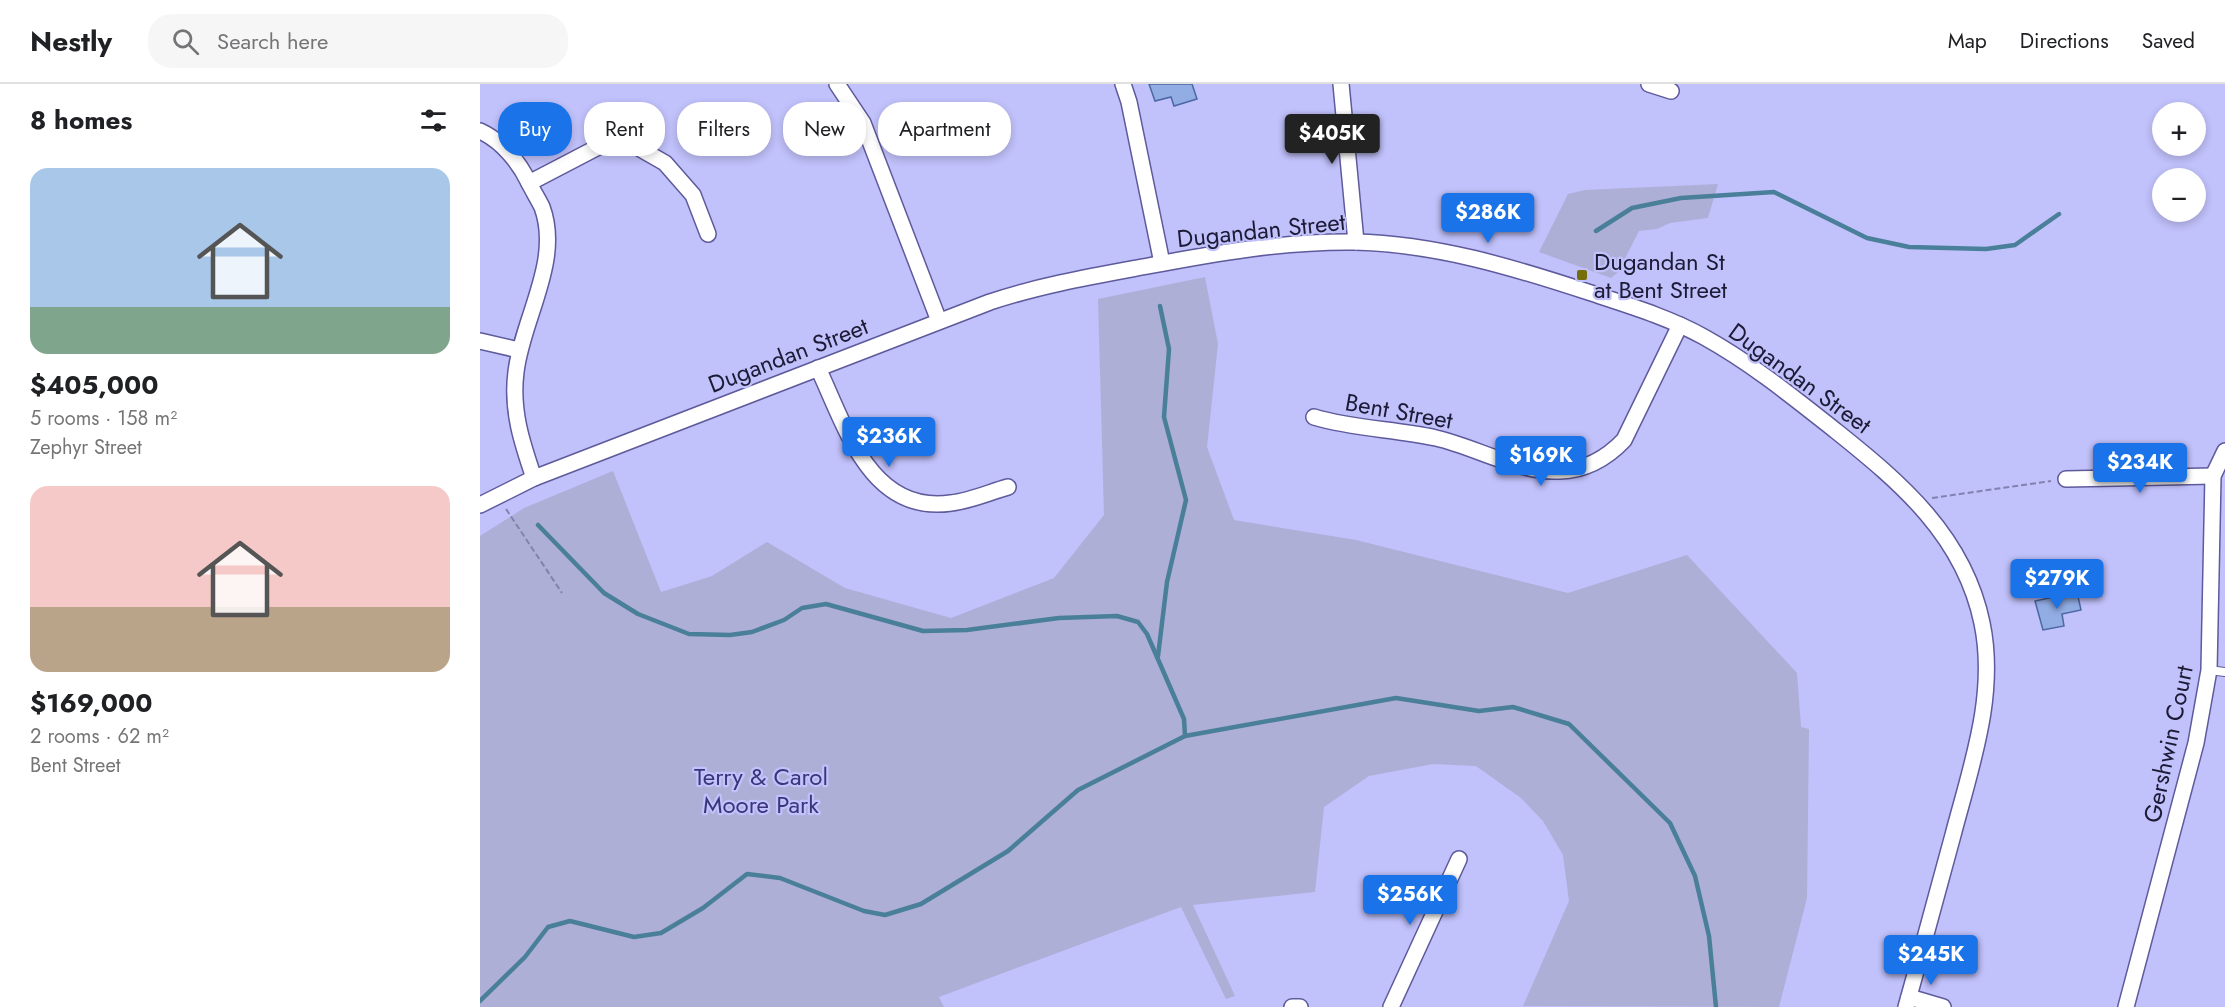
<!DOCTYPE html>
<html lang="en">
<head>
<meta charset="utf-8">
<style>
  :root { --surface:#fff; --page:#f6f6f6; --text:#202124; --muted:#757577; --line:#e0e0e0; --accent:#1a73e8 }
  body { margin:0; font-family:Jost,sans-serif; background:var(--page); color:var(--text); height:100vh; display:flex; flex-direction:column; font-size:22px; white-space:nowrap }
  * { box-sizing:border-box; margin:0 }
  p { font-size:20px; color:var(--muted) }
  .icon { flex:none; width:33px; height:33px; fill:none; stroke:currentColor; stroke-width:2; stroke-linecap:round; stroke-linejoin:round }
  .map { position:relative; flex:1; overflow:hidden }
  .details { display:flex; flex-direction:column; background:var(--surface); width:480px }
  .details>* { flex:none }
  .banner { position:absolute; left:18px; top:18px; width:570px; height:54px; display:flex; gap:12px }
  .buttons { position:absolute; left:1672px; top:18px; display:grid; gap:12px }
  .buttons a { display:grid; place-items:center; width:54px; height:54px; border-radius:50%; background:var(--surface); box-shadow:0 3px 9px #0003; font-size:30px }
  .price { position:absolute; translate:-50% -51px; padding:0 14px; border-radius:6px; background:var(--accent); color:#fff; font-size:20px; line-height:39px; filter:drop-shadow(0 2px 3px #0008) }
  .price::after { content:''; position:absolute; left:50%; top:36px; width:18px; height:14px; margin-left:-9px; background:inherit; clip-path:polygon(0 0,100% 0,50% 100%) }
  .price.selected { background:#222; color:#fff }
  ul { padding:0; list-style:none }
  li { display:grid; align-content:center; gap:12px; height:318px; padding:0 30px }
  li span { display:grid; place-items:center; height:186px; border-radius:18px; color:#555 }
  li>.icon { margin-inline-start:auto }
  span .icon { width:108px; height:108px; fill:#fffc; stroke-width:1 }
  li b { font-size:26px }
  h2 { display:flex; justify-content:space-between; align-items:center; height:72px; padding:0 30px; font-size:26px }
  .chip { padding:0 21px; border-radius:24px; background:var(--surface); box-shadow:0 3px 9px #0003; font-size:21px; line-height:54px }
  .chip.selected { background:var(--accent); color:#fff }
  header { display:flex; align-items:center; gap:36px; box-sizing:border-box; height:84px; padding:0 30px; background:var(--surface); border-bottom:2px solid var(--line) }
  header strong { font-size:28px }
  nav { display:flex; gap:33px; margin-inline-start:auto; font-size:21px }
  .search { width:420px; height:54px; background:var(--page); display:flex; align-items:center; gap:15px; box-sizing:border-box; padding:0 21px; border-radius:24px; color:var(--muted); font-size:22px }
  main { display:flex; flex:1; min-height:0 }
  .map>svg:first-child { display:block }
  .green { fill:#aeafd7 }
  .lines { fill:none; stroke-linecap:round; stroke-linejoin:round }
  .stream { stroke:#4a7f9a; stroke-width:4.5 }
  .building { fill:#92ade4; stroke:#4b67a4; stroke-width:1.5 }
  .lane-casing { stroke:#5e5a9b; stroke-width:10 }
  .street-casing { stroke:#5e5a9b; stroke-width:18 }
  .path { stroke:#8282b0; stroke-width:2; stroke-dasharray:6 3; stroke-linecap:butt }
  .lane { stroke:#fff; stroke-width:8 }
  .street { stroke:#fff; stroke-width:15 }
  .poi-dot { fill:#756e0b; stroke:#c1c1fb; stroke-width:2 }
  .labels { text-anchor:middle; dominant-baseline:central; stroke-width:4.5; stroke-linejoin:round; paint-order:stroke }
  .street-label { font-size:24px; fill:#1c1a35; stroke:#c1c1fb }
  .poi-label { font-size:24px; fill:#1c1a35; stroke:#c1c1fb; text-anchor:start }
  .park-label { font-size:24px; fill:#3c347b; stroke:#c1c1fb }
</style>
</head>
<body>
<header>
<strong>Nestly</strong>
<div class="search"><svg class="icon" aria-label="search" viewBox="0 0 24 24"><circle cx="10" cy="10" r="6"/><path d="M15 15l6 6"/></svg>Search here</div>
<nav><a>Map</a><a>Directions</a><a>Saved</a></nav>
</header>
<main>
<section class="details">
<h2>8 homes<svg class="icon" aria-label="filters" viewBox="0 0 24 24"><path d="M4 7h16M4 17h16"/><circle cx="9" cy="7" r="2"/><circle cx="15" cy="17" r="2"/></svg></h2>
<ul>
<li><span style="background:linear-gradient(#a9c7e8 75%,#7fa58c 0)"><svg class="icon" aria-label="home" viewBox="0 0 24 24"><path d="M3 11l9-7 9 7M6 9v11h12V9"/></svg></span><div><b>$405,000</b><p>5 rooms · 158 m²</p><p>Zephyr Street</p></div></li>
<li><span style="background:linear-gradient(#f6c9c9 65%,#b9a48a 0)"><svg class="icon" aria-label="home" viewBox="0 0 24 24"><path d="M3 11l9-7 9 7M6 9v11h12V9"/></svg></span><div><b>$169,000</b><p>2 rooms · 62 m²</p><p>Bent Street</p></div></li>
</ul>
</section>
<div class="map">
<svg width="1745" height="923" viewBox="0 0 1745 923">
  <rect width="100%" height="100%" fill="#c1c1fb"/>
  <g class="green">
    <path d="M1238 100 1228 134 1190 139 1177 145 1159 147 1138 188 1131 194 1059 168 1088 110 1105 106Z"/>
    <path d="M725 193 738 260 727 363 754 436 876 456 1088 509 1207 471 1317 589 1321 643 1329 645 1327 814 1299 923 1043 922 1089 817 1083 771 1063 737 1041 714 996 682 953 680 889 692 844 723 835 808 713 821 755 912 746 915 701 823 459 913 464 923H0V452L44 424 133 387 181 508 232 492 287 458 365 504 471 534 574 494 624 431 618 215Z"/>
  </g>
  <g class="lines">
    <g class="stream">
      <path d="M1116 147 1152 124 1201 114 1294 108 1387 154 1429 163 1506 165 1535 161 1579 130"/>
      <path d="M58 441 124 509 158 530 209 550 250 551 272 548 304 536 322 524 346 520 443 547 487 546 579 534 637 532 658 538 667 550 704 635 705 652"/>
      <path d="M678 572 687 498 706 416 684 333 689 265 680 222"/>
      <path d="M0 917 45 873 68 843 90 837 154 853 181 849 223 824 267 790 300 794 384 827 405 831 441 820 528 767 598 706 705 652 916 614 999 627 1033 623 1089 640 1190 739 1215 792 1229 852 1236 923"/>
    </g>
  </g>
  <g class="building">
    <path d="M669 0H712L717 15 694 22 691 13 675 17Z"/>
    <path d="M1597 508 1601 526 1582 530 1584 542 1563 546 1555 517Z"/>
  </g>
  <g class="lines">
    <g class="lane-casing">
      <path id="lane" d="M1729 586 1745 588"/>
    </g>
    <g class="street-casing">
      <g id="street">
        <path d="M357 0 383 39 459 237"/>
        <path d="M643 0 649 18 682 179"/>
        <path d="M861 0 876 158"/>
        <path d="M1169 0 1191 7"/>
        <path d="M0 47C22 57 39 78 49 99 53 107 58 115 62 123 82 177 42 235 36 288 31 326 42 359 54 394"/>
        <path d="M49 99 120 62 150 59 185 79 213 111 228 150"/>
        <path d="M0 257 39 266"/>
        <path d="M338 284C365 341 390 431 471 419 490 417 510 408 528 403"/>
        <path d="M834 333C874 345 915 345 956 354 996 363 1038 389 1080 387 1106 386 1126 375 1144 356L1200 241"/>
        <path d="M1586 395 1733 392"/>
        <path d="M0 421 54 394 510 218C561 201 614 192 668 182 736 169 805 157 875 158 956 160 1032 183 1108 208 1147 221 1188 233 1224 253 1271 279 1313 313 1356 347 1421 399 1484 452 1502 539 1517 611 1491 682 1473 751 1457 809 1442 866 1426 923"/>
        <path d="M1429 913 1463 923"/>
        <path d="M812 923H820"/>
        <path d="M911 923 979 775"/>
        <path d="M1646 923 1716 659 1729 586 1733 392 1745 367"/>
      </g>
    </g>
    <g class="path">
      <path d="M1452 414 1571 397"/>
      <path d="M26 425 82 509"/>
    </g>
    <use href="#lane" class="lane"/>
    <use href="#street" class="street"/>
  </g>
  <rect class="poi-dot" x="1096" y="185" width="12" height="12" rx="3"/>
  <g class="labels">
    <g class="street-label">
      <text transform="translate(781 146) rotate(-6)">Dugandan Street</text>
      <text transform="translate(308 271) rotate(-21)">Dugandan Street</text>
      <text transform="translate(1320 294) rotate(36)">Dugandan Street</text>
      <text transform="translate(919 327) rotate(10)">Bent Street</text>
      <text transform="translate(1688 660) rotate(-78)">Gershwin Court</text>
    </g>
    <g class="poi-label">
      <text x="1114" y="177">Dugandan St<tspan x="1114" dy="28">at Bent Street</tspan></text>
    </g>
    <g class="park-label">
      <text x="281" y="692">Terry &amp; Carol<tspan x="281" dy="28">Moore Park</tspan></text>
    </g>
  </g>
</svg>
<div class="buttons">
<a>+</a>
<a>−</a>
</div>
<b class="price selected" style="left:852px;top:81px">$405K</b>
<b class="price" style="left:1008px;top:160px">$286K</b>
<b class="price" style="left:409px;top:384px">$236K</b>
<b class="price" style="left:1061px;top:403px">$169K</b>
<b class="price" style="left:1660px;top:410px">$234K</b>
<b class="price" style="left:1577px;top:526px">$279K</b>
<b class="price" style="left:930px;top:842px">$256K</b>
<b class="price" style="left:1451px;top:902px">$245K</b>
<div class="banner">
<a class="chip selected">Buy</a>
<a class="chip">Rent</a>
<a class="chip">Filters</a>
<a class="chip">New</a>
<a class="chip">Apartment</a>
</div>
</div>
</main>
</body>
</html>
